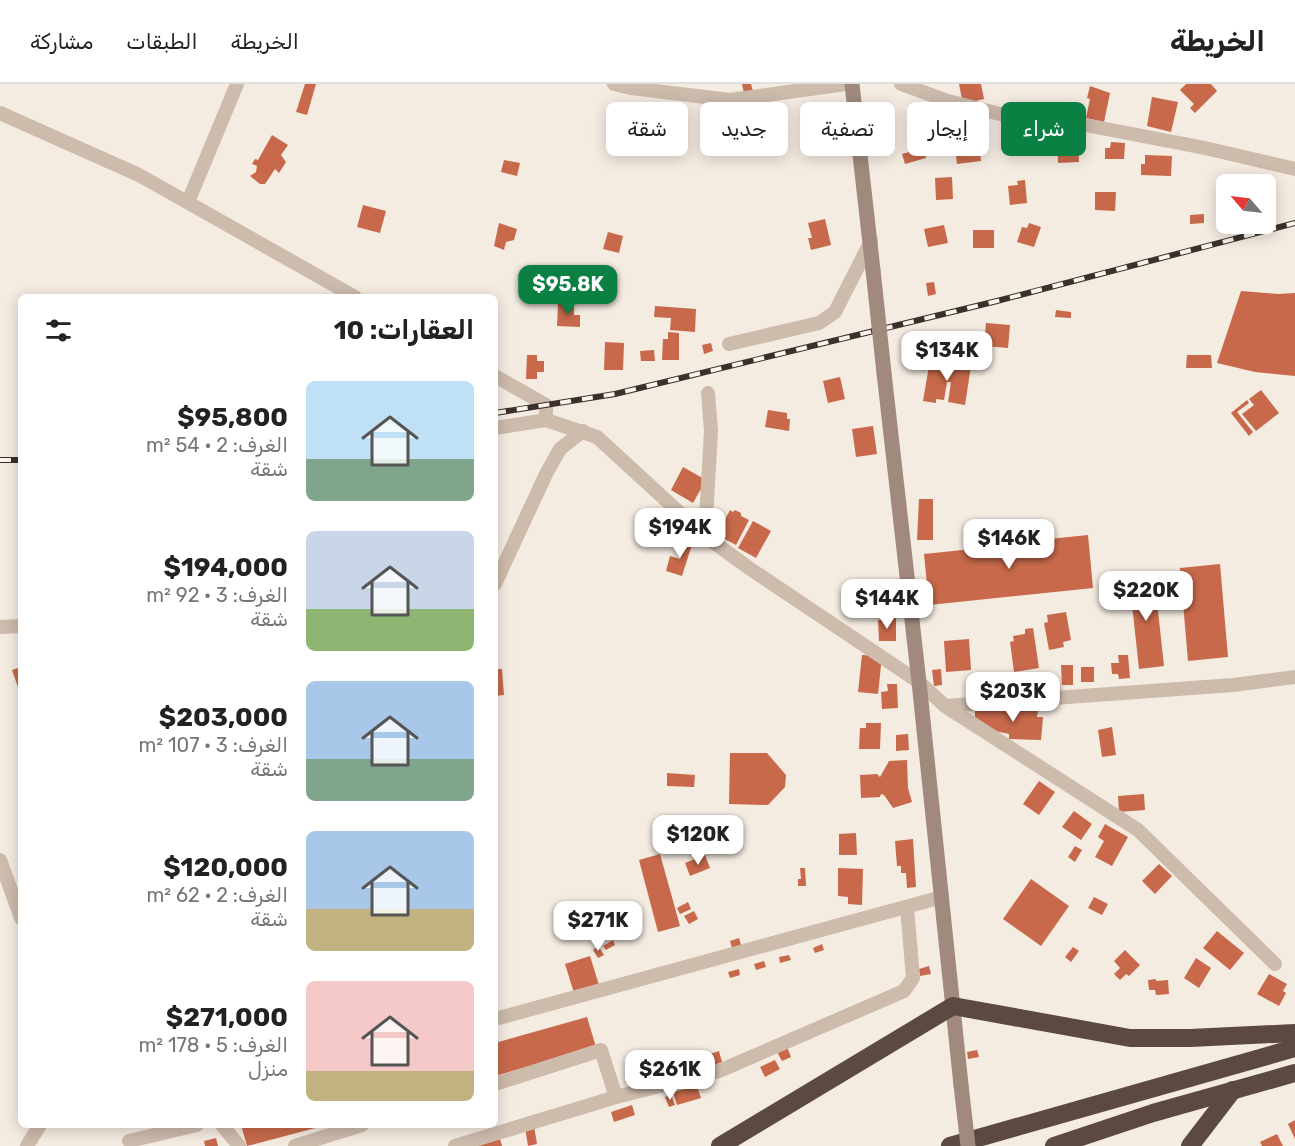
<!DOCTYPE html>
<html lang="ar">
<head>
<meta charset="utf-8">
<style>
  :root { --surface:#fff; --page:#f2f2f2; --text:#222; --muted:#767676; --line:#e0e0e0; --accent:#0b8043 }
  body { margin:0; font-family:Rubik,"Noto Sans Arabic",sans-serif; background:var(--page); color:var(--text); direction:rtl; height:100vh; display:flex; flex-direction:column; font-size:22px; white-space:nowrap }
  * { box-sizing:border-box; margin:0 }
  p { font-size:20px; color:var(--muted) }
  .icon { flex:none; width:33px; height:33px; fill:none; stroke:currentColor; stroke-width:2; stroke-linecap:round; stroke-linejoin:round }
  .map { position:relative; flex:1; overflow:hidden; direction:ltr }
  .panel { position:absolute; left:18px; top:210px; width:480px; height:834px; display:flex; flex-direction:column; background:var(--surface); border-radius:9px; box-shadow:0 3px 15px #0003; direction:rtl }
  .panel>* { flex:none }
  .banner { position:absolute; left:516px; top:18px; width:570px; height:54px; direction:rtl; display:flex; gap:12px }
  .needle { width:39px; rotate:298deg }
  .controls { position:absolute; left:1216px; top:90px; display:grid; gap:12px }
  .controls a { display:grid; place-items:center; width:60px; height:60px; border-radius:9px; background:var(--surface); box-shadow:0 3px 15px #0003; font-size:30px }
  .price { position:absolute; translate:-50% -51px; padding:0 14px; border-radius:12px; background:#fff; color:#222; font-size:20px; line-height:39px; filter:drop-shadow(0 2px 3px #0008) }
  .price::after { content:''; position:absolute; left:50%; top:36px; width:18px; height:14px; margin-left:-9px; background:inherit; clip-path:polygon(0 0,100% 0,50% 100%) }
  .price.current { background:var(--accent); color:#fff }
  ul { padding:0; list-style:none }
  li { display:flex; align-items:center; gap:18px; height:150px; padding:0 24px }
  li span { display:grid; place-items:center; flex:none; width:168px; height:120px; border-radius:9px; color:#555 }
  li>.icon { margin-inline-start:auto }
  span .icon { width:72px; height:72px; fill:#fffc; stroke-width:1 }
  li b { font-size:26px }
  h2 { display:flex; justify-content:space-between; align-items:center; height:72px; padding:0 24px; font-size:26px }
  .chip { padding:0 21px; border-radius:9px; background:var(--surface); box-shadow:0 3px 15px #0003; font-size:21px; line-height:54px }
  .chip.current { background:var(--accent); color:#fff }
  header { display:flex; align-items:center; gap:36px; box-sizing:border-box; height:84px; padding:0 30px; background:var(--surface); border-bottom:2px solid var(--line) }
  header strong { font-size:28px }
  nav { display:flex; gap:33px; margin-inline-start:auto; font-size:21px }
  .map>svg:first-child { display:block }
  .building { fill:#c8694b }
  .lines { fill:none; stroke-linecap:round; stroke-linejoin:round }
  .street { stroke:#cdbbac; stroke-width:14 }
  .secondary { stroke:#a18a7d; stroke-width:15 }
  .highway { stroke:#5c4a42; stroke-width:18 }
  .rail-casing { stroke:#3b302b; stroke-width:6 }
  .rail { stroke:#fbf5ee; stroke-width:4; stroke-dasharray:11; stroke-linecap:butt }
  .secondary-bridge { stroke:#a18a7d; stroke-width:15 }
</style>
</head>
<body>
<header>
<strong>الخريطة</strong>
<nav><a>الخريطة</a><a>الطبقات</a><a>مشاركة</a></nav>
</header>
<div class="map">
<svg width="1295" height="1062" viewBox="0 0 1295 1062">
  <rect width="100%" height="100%" fill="#f4ebe1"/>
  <g class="building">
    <path d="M305 0H316L307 31 296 28Z"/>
    <path d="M742 0H751L753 7 744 9Z"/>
    <path d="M959 0H981L984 15 963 20Z"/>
    <path d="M1186 0H1211L1217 7 1195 29 1190 24 1194 20 1180 6Z"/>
    <path d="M1090 2 1110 9 1104 38 1086 34 1090 15 1087 14Z"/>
    <path d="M1152 13 1178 18 1171 48 1147 42Z"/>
    <path d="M964 44H970L971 53 979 52 981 77 957 80 954 55 965 54Z"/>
    <path d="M272 51 288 61 281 71 286 78 279 89 275 85 265 100H260L250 92 256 88 257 82 252 80 255 75 258 76Z"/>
    <path d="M1078 51 1079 78 1058 79 1057 52Z"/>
    <path d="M1111 58 1125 59 1124 75H1105V64H1110Z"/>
    <path d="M924 64 926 74 905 80 902 70Z"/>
    <path d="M1145 71 1172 72 1171 92 1141 91V80H1145Z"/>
    <path d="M504 76 520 79 517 92 501 88Z"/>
    <path d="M952 93 953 115 936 116 935 94Z"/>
    <path d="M1025 96 1027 119 1010 121 1008 102 1018 101 1017 97Z"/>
    <path d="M1095 108H1116L1115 127 1095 126Z"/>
    <path d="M363 121 386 127 380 149 357 143Z"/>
    <path d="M1204 130V139L1190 140V131Z"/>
    <path d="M825 135 831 161 811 166 808 154H812L808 139Z"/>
    <path d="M499 139 517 145 514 156 506 158 504 166 494 162Z"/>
    <path d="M1029 139 1041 143 1034 163 1017 158 1022 143 1027 144Z"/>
    <path d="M944 141 948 159 928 163 924 145Z"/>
    <rect x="973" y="146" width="21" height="18"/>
    <path d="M608 148 623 152 619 169 603 165Z"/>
    <path d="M934 198 936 210 928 212 926 199Z"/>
    <path d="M1241 207 1278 210 1295 209V292L1255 288 1217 279Z"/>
    <path d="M558 219 574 220V231H580V243L557 242Z"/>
    <path d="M655 222 696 225 695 248 670 246 671 234 654 233Z"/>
    <path d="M1056 226 1071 228V234L1055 233Z"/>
    <path d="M986 239 1010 241 1008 264 984 262Z"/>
    <path d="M668 248 679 249V276H662L663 255H668Z"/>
    <path d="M605 258 624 259 623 286H604Z"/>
    <path d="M711 259 713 267 704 270 702 261Z"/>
    <path d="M654 266 655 277H641L640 267Z"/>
    <path d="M527 271H537V277H544V288H537V295H526Z"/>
    <path d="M1187 271H1211L1212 284H1186Z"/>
    <path d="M930 276 971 282 965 321 948 318 951 298H947L944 316 936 315V319L923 317Z"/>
    <path d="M840 293 845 315 828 319 823 297Z"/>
    <path d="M1261 306 1279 329 1256 347 1242 330 1254 321 1249 315Z"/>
    <path d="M1247 316 1249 319 1237 328 1253 348 1249 352 1231 329Z"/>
    <path d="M768 326 787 329V335H790L789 347 765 343Z"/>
    <path d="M873 342 877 370 856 373 852 345Z"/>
    <path d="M683 383 706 396 693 419 671 406Z"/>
    <path d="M919 415H933V456H917Z"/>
    <path d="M730 426 733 428 735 426 741 429V432L749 436 736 461 717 451Z"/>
    <path d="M661 427 679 438 664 463 646 453Z"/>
    <path d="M753 437 771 447 756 474 738 464Z"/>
    <path d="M1088 451 1093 504 929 521 924 470 982 464V462Z"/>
    <path d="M687 452 694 454 682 492 666 487 670 472 680 475Z"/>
    <path d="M1220 480 1228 573 1188 577 1180 484Z"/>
    <path d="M1154 490 1164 582 1139 585 1129 493Z"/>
    <path d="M1066 528 1071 556 1063 558 1064 563 1049 566 1044 539 1048 538 1047 531Z"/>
    <path d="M896 533V557H879L878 536H884V534Z"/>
    <path d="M1033 544 1039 584 1014 588 1010 558 1014 557 1013 552 1025 550V545Z"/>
    <path d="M969 555 971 586 946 588 944 557Z"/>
    <path d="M862 571 882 572 878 610 858 608Z"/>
    <path d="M1118 571H1128L1130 594 1119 595 1118 590H1112L1111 579H1119Z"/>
    <path d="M1061 581H1073V601H1062Z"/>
    <path d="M21 583V612L12 586Z"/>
    <rect x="1081" y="583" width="13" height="15"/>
    <path d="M495 585H502L504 611 495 612Z"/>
    <path d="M941 585 942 601 934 602 932 586Z"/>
    <path d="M887 600H897L898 624 882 625 881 608 888 607Z"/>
    <path d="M975 627H1038L1037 633H1043L1041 656 1009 655V650L990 646 975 634Z"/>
    <path d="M866 639H881L880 665H859L860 644H866Z"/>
    <path d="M1112 643 1116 671 1102 673 1098 646Z"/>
    <path d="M908 650 909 666 896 667V651Z"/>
    <path d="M730 669H767L786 691 785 703 768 721 729 720Z"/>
    <path d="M907 676 908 704 912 718 893 724 884 711 881 710 880 713 861 714 860 691 877 690 880 693 889 677Z"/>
    <path d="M667 689 695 691 694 703 667 702Z"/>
    <path d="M1039 697 1055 708 1039 731 1023 720Z"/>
    <path d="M1144 710 1145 726 1119 728 1118 712Z"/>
    <path d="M1074 727 1092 740 1081 756 1062 743Z"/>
    <path d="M1105 740 1128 753 1112 782 1095 773 1104 757 1098 753Z"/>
    <path d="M856 749 857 771H839V750Z"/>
    <path d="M913 755 916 803 907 804 906 789H901V782H897L895 757Z"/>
    <path d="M1075 762 1082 766 1075 778 1068 773Z"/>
    <path d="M660 770 680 842 658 848 639 776Z"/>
    <path d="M705 771 710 784 690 792 685 779Z"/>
    <path d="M1159 780 1172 792 1155 810 1142 797Z"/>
    <path d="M800 784H805L806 802H798V795H801Z"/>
    <path d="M838 784 863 785 862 821 848 820V813L838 812Z"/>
    <path d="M1031 795 1069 822 1041 862 1003 835Z"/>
    <path d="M1094 813 1108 820 1102 831 1088 824Z"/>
    <path d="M688 818 691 825 680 830 677 824Z"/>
    <path d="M694 827 698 835 689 840 684 832Z"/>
    <path d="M1217 847 1244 869 1230 886 1203 864Z"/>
    <path d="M739 854 741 861 732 864 730 857Z"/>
    <path d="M613 856 615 861 606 866 603 862Z"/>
    <path d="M822 860 824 866 815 869 813 864Z"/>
    <path d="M598 862 604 871 598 874 593 866Z"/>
    <path d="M1073 863 1079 867 1071 878 1065 873Z"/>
    <path d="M1125 866 1140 881 1129 892 1126 890 1120 896 1114 890 1120 884 1114 877Z"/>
    <path d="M789 871 791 876 780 879 779 873Z"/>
    <path d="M590 872 599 901 574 909 565 880Z"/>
    <path d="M1196 874 1211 884 1199 904 1184 894Z"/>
    <path d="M764 877 766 883 756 886 754 880Z"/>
    <path d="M929 882 931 890 920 892 919 885Z"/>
    <path d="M739 885 740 891 730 894 728 888Z"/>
    <path d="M1269 890 1287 900 1283 907 1286 909 1279 922 1257 910Z"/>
    <path d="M1156 895V897L1168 896 1169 910 1156 911 1155 906H1149L1148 896Z"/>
    <path d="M587 933 596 963 495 992V959Z"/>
    <path d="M787 963 791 973 782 977 777 968Z"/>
    <path d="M977 966 979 973 968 975 967 968Z"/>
    <path d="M719 967 722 978 702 985 698 974Z"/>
    <path d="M775 976 780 985 765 993 760 983Z"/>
    <path d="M697 1002 701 1014 677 1021 673 1008Z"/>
    <path d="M671 1011 675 1021 669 1023 665 1013Z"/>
    <path d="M632 1021 635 1031 614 1038 611 1028Z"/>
    <path d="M1295 1036V1055L1288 1040Z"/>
    <path d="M241 1041H323V1042L247 1062Z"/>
    <path d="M534 1042 537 1060 528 1062 525 1044Z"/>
    <path d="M1277 1050 1283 1062H1262L1260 1058Z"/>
    <path d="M499 1051 502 1062H479L477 1057Z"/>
    <path d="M216 1054 218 1062H205L204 1057Z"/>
  </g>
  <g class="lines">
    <g class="street">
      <path d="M614 0 631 4 730 16 846 0"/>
      <path d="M901 0 948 17 1040 40H1080L1205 64 1295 85"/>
      <path d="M0 29 139 91 355 213"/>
      <path d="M188 118 237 0"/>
      <path d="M729 260 819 239 835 228 871 157"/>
      <path d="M495 292 546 321V336L597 353 705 452 749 484 919 598 945 622 1138 746 1275 880"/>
      <path d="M495 344 546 336"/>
      <path d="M705 452 711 347 708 309"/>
      <path d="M495 500 546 390 560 365 583 347"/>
      <path d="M0 543 21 542"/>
      <path d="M945 622 1233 601 1295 593"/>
      <path d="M0 776 21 834"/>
      <path d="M495 935 942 813"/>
      <path d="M495 1000 601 966 616 1013"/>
      <path d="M222 1041 239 1062"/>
      <path d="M129 1057 197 1041"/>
      <path d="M27 1062 40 1041"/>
      <path d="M295 1062 362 1041"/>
      <path d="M455 1062 616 1013 719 987 904 907 913 894 907 823"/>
    </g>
    <g class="secondary">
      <path d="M852 0 873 186"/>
      <path d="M884 289 919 598 961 1001"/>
    </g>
    <g class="highway">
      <path d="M720 1062 953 922 1130 954H1190L1295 949"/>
      <path d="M950 1062 1295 964"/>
      <path d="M1054 1062 1153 1029 1295 989"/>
      <path d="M1190 1062 1233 1006"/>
    </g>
    <g class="rail-casing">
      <g id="rail">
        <path d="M495 329 615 310 997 217 1295 139"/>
        <path d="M0 376H21"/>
      </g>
    </g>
    <use href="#rail" class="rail"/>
    <g class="secondary-bridge">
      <path d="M873 186 884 289"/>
      <path d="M961 1001 968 1062"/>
    </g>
  </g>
</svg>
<div class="controls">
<a><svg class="needle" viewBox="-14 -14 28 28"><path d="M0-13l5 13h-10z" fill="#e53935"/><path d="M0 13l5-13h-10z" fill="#767676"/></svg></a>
</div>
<b class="price current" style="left:568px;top:232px">$95.8K</b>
<b class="price" style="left:947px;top:298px">$134K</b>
<b class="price" style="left:680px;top:475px">$194K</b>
<b class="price" style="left:1009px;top:486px">$146K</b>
<b class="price" style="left:1146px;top:538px">$220K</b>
<b class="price" style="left:887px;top:546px">$144K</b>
<b class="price" style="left:1013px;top:639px">$203K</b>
<b class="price" style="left:698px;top:782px">$120K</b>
<b class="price" style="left:598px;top:868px">$271K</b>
<b class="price" style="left:670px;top:1017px">$261K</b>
<div class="banner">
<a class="chip current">شراء</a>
<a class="chip">إيجار</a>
<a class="chip">تصفية</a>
<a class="chip">جديد</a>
<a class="chip">شقة</a>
</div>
<section class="panel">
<h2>العقارات: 10<svg class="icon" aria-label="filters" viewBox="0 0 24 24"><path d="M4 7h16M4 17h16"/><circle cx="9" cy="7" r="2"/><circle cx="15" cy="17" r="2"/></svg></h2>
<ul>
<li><span style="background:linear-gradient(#bfe0f5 65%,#7fa58c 0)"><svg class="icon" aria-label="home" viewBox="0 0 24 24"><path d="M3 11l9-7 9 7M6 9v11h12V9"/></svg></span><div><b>$95,800</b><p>الغرف: 2 · 54 m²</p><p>شقة</p></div></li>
<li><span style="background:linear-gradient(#c9d6e8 65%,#8fb573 0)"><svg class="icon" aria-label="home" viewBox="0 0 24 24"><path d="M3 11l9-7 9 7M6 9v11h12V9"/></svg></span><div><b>$194,000</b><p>الغرف: 3 · 92 m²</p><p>شقة</p></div></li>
<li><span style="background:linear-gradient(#a9c7e8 65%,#7fa58c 0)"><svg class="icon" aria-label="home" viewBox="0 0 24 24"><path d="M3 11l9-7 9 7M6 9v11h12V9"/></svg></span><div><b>$203,000</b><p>الغرف: 3 · 107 m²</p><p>شقة</p></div></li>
<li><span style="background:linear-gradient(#a9c7e8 65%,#c2b280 0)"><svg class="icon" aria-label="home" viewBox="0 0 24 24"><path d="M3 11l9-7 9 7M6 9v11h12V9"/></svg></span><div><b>$120,000</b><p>الغرف: 2 · 62 m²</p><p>شقة</p></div></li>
<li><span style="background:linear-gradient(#f6c9c9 75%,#c2b280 0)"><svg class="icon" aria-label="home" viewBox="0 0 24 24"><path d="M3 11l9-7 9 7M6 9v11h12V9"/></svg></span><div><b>$271,000</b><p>الغرف: 5 · 178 m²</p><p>منزل</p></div></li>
</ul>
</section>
</div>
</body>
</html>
